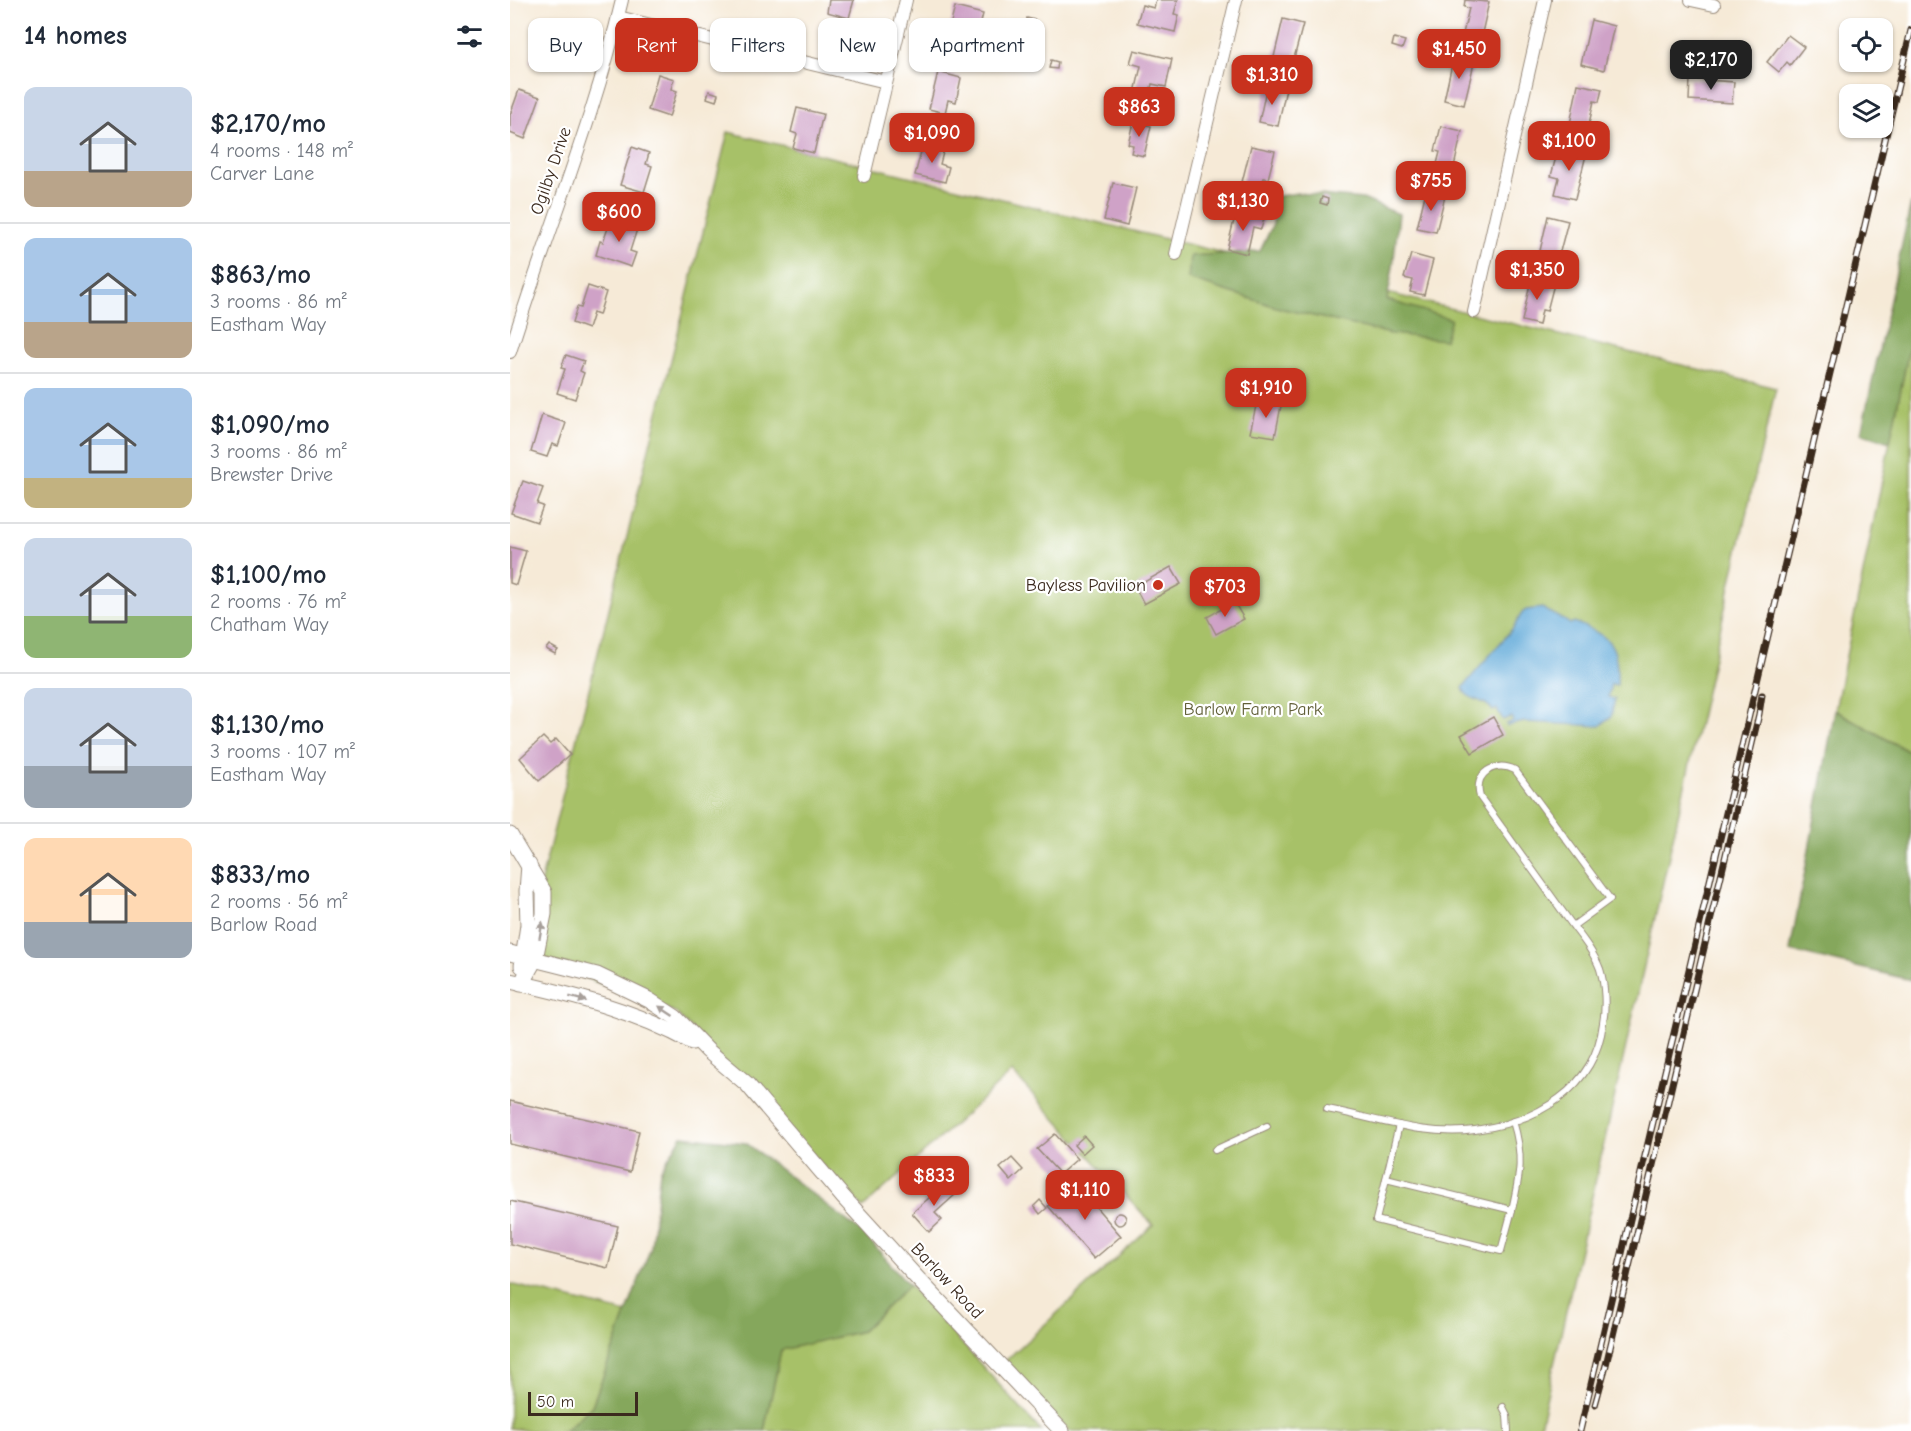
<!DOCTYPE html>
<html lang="en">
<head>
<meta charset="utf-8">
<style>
  :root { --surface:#fff; --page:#f6f6f7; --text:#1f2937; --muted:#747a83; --line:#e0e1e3; --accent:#c8321e }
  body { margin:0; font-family:"Comic Neue",sans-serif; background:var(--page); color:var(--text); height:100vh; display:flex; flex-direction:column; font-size:22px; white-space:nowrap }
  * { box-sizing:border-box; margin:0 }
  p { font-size:20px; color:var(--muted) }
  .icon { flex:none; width:33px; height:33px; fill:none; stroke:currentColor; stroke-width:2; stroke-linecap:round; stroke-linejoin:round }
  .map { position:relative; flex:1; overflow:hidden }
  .sheet { display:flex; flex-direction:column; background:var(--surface); width:510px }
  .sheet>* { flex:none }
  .top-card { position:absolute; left:18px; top:18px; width:570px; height:54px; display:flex; gap:12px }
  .buttons { position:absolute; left:1329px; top:18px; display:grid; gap:12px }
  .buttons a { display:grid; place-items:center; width:54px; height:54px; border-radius:12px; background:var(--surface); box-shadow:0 2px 4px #0004; font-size:30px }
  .scale { position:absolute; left:18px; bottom:15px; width:110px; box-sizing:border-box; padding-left:6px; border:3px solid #3b2a1e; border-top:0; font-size:16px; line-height:21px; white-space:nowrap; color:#3b2a1e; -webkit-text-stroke:4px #fff; paint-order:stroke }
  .price { position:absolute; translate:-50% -51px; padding:0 14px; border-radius:12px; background:var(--accent); color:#fff; font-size:20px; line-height:39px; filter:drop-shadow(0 2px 3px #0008) }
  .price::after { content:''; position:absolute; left:50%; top:36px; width:18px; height:14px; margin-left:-9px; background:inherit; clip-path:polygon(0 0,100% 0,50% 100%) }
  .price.selected { background:#222; color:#fff }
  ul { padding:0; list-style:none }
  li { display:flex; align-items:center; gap:18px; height:150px; padding:0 24px }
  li+li { border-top:2px solid var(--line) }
  li span { display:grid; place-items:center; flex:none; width:168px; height:120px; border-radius:12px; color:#555 }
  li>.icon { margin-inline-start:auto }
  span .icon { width:72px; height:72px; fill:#fffc; stroke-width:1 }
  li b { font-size:26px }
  h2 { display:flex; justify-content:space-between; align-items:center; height:72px; padding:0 24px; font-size:26px }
  .tag { padding:0 21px; border-radius:12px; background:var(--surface); box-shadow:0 2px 4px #0004; font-size:21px; line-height:54px }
  .tag.selected { background:var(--accent); color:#fff }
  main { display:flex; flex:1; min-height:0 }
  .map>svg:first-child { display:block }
  .green { fill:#a7c167; stroke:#717642; stroke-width:1.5 }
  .forest { fill:#85a75c; stroke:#60683d; stroke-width:1.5 }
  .water { fill:#62aad9; stroke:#4e6a7c; stroke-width:1.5 }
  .building { fill:#cfa2c7 }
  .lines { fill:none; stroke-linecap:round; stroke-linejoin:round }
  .service-casing { stroke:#988a7a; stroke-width:8 }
  .minor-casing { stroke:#988a7a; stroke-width:14 }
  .tertiary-casing { stroke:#988a7a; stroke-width:17 }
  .service { stroke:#fff; stroke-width:6 }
  .minor { stroke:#fff; stroke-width:12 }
  .tertiary { stroke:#fff; stroke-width:15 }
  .rail-casing { stroke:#3b2a1e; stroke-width:7 }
  .rail { stroke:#fff; stroke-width:4.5; stroke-dasharray:14; stroke-linecap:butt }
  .oneway { fill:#a79f9a }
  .poi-dot { fill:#c8321e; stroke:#fff; stroke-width:2 }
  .labels { text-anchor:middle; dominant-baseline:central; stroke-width:4.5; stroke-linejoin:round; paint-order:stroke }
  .street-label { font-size:18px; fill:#3b2a1e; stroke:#fff }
  .poi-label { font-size:18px; fill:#3b2a1e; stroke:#fff; text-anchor:end }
  .park-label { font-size:18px; fill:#615f38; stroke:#fff }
</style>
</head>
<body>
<main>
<section class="sheet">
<h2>14 homes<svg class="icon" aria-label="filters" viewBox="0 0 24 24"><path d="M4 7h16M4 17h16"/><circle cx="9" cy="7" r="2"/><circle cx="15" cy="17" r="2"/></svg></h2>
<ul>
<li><span style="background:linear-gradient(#c9d6e8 70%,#b9a48a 0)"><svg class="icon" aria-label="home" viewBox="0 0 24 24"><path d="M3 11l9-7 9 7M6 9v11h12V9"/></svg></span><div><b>$2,170/mo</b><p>4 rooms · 148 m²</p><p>Carver Lane</p></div></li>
<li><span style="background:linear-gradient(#a9c7e8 70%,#b9a48a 0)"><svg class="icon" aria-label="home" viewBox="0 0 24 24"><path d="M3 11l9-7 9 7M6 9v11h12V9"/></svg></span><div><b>$863/mo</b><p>3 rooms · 86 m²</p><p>Eastham Way</p></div></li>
<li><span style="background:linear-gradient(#a9c7e8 75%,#c2b280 0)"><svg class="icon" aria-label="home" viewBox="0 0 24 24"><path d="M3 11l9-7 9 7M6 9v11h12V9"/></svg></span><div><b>$1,090/mo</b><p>3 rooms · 86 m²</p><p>Brewster Drive</p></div></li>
<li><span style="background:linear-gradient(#c9d6e8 65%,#8fb573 0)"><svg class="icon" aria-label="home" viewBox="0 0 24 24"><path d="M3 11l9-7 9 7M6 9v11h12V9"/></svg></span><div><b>$1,100/mo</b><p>2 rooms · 76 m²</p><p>Chatham Way</p></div></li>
<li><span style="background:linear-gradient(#c9d6e8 65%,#9aa5b1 0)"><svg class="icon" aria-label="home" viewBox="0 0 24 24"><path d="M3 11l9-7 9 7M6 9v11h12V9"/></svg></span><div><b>$1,130/mo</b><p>3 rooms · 107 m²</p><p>Eastham Way</p></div></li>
<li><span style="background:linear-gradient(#ffd9b3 70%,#9aa5b1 0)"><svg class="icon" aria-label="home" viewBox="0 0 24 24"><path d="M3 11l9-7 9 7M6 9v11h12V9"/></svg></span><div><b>$833/mo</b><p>2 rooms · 56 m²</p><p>Barlow Road</p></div></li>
</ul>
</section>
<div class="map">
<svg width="1401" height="1431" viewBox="0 0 1401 1431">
  <rect width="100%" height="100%" fill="#fff"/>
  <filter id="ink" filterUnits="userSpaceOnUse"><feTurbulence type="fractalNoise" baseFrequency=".0167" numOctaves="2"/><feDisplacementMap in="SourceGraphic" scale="12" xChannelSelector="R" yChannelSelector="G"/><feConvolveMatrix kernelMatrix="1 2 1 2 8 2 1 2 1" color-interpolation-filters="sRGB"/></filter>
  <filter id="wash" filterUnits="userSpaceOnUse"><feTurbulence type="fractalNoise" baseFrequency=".008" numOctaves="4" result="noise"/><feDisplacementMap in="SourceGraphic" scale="24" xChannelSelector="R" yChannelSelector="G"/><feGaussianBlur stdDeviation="1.35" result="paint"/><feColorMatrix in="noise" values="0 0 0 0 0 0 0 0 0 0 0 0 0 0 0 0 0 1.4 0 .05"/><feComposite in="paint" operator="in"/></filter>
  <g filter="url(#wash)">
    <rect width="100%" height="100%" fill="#f6ead7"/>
    <g class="green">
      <path d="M218 132 1266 388 1241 493 1029 1431H559L494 1362 643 1225 502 1072 353 1208 165 1012 25 959 30 885Z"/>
      <path d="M1401 339V753L1325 710Z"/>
      <path d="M0 1284 117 1313 82 1406 54 1431H21L0 1428Z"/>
      <path d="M399 1285 531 1431H254L271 1350 352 1331Z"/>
    </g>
    <g class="forest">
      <path d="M787 193 853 199 889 214 883 267 877 300 941 319 935 340 881 334 773 309 678 279 680 256 750 251 763 224 764 197Z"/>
      <path d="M1401 203V339L1380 442 1351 433Z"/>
      <path d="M1325 710 1401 753V980L1280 951Z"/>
      <path d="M172 1136 236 1143 354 1234 399 1285 352 1331 271 1350 254 1431H54L82 1406 141 1247 150 1171Z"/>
    </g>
    <path class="water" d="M1032 608C1042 614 1051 617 1060 624L1064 622C1102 638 1108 642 1107 685L1101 684 1098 697 1105 699 1101 717 1090 726 1014 722 997 726 996 724 1003 721 1001 717 993 720 987 709 983 711C975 698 956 701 953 688L958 681 1003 628 1012 613 1016 610Z"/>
    <g id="blocks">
      <g class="building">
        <path d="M319 0H344L339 18 317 12Z"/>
        <path d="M646 0H668L664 14 669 15 665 32 627 23 632 5 644 8Z"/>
        <path d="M955 0 979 2 970 42 952 38 959 8 954 7Z"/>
        <path d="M445 7 473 14 464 49 436 42Z"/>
        <path d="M517 18 525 20 523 27 516 25Z"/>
        <path d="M773 19 793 24 783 62 764 57Z"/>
        <path d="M1081 20 1104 26 1094 70 1071 64Z"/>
        <path d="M32 27 47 31 39 66 20 62 25 41 29 42Z"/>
        <path d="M1278 35 1294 47 1280 65 1277 62 1269 72 1257 62Z"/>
        <path d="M884 38 895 41 892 49 882 46Z"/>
        <path d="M624 50 662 59 656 87 642 84 639 96 625 93 631 66 620 63Z"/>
        <path d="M944 55 965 59 954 105 934 100Z"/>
        <path d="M541 60 548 62 547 69 539 68Z"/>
        <path d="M428 72 451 78 446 102 438 100 435 113 419 109Z"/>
        <path d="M148 74 164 79 161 89 167 91 159 117 138 110Z"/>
        <path d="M1180 79 1224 82 1222 103 1179 100Z"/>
        <path d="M1068 84 1092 89 1089 102 1084 101 1077 133 1059 129Z"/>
        <path d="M757 85 776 89 768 126 749 122Z"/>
        <path d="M9 90 30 97 15 139 0 133V115Z"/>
        <path d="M199 91 208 94 206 101 197 98Z"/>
        <path d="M287 108 313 114 304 153 283 148 287 134 281 132Z"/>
        <path d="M623 122 641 126 634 156 621 153 623 145 618 144Z"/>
        <path d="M931 126 952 131 944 167 927 164 930 152 925 151Z"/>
        <path d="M413 144 434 149 430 164 439 167 435 182 405 175Z"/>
        <path d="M741 146 765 151 758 179 753 178 750 190 731 186Z"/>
        <path d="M122 147 139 153 136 164 142 166 134 192 110 185Z"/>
        <path d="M1058 147 1077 151 1065 199 1045 194 1049 178 1041 176 1047 153 1055 155Z"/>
        <path d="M603 183 626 188 617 226 594 220Z"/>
        <path d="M916 191 935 196 926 232 907 228Z"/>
        <path d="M812 197 818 199 817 205 810 203Z"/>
        <path d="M726 212 754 219 751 229 743 227 737 254 717 249Z"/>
        <path d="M1038 216 1058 221 1048 259 1029 255Z"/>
        <path d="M102 217 128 226 120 251 126 253 121 267 86 255 90 241 93 242Z"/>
        <path d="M901 254 923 260 914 295 900 292 903 280 894 278Z"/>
        <path d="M1021 279 1044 284 1037 311 1032 310 1029 325 1012 321Z"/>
        <path d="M78 286 96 292 89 315 83 313 78 329 62 323 67 307 71 308Z"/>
        <path d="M56 355 74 361 70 371 74 373 65 399 47 393 55 369 51 368Z"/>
        <path d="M747 401 771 406 765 437 740 433Z"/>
        <path d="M32 415 56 423 48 446 42 444 37 457 21 452Z"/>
        <path d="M13 481 33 488 27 504 33 506 27 522 1 513Z"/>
        <path d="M0 547 16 551 6 585 0 583Z"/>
        <path d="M661 567 671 584 634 604 625 587Z"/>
        <path d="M724 602 734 619 706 634 697 617Z"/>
        <path d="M39 645 48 650 45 654 36 649Z"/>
        <path d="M983 717 993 735 962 753 951 735Z"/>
        <path d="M33 737 40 744 46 739 60 755 29 781 10 758Z"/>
        <path d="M0 1101 129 1131 120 1172 0 1144Z"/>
        <path d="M545 1134 567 1159 550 1174 527 1149Z"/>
        <path d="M574 1136 582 1145 572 1154 564 1145Z"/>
        <path d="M502 1158 513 1170 501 1181 490 1168Z"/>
        <path d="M436 1183 446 1194 425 1213 432 1220 419 1232 402 1213Z"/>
        <path d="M565 1183 611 1236 584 1259 538 1206Z"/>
        <path d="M530 1200 537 1208 530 1214 524 1206Z"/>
        <path d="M0 1201 108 1226 98 1268 0 1244Z"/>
        <circle cx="610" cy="1219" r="6"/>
      </g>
    </g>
  </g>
  <g filter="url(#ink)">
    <use href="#blocks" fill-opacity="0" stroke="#988a7a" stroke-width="1.5"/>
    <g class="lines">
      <g class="service-casing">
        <g id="service">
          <path d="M817 1109C866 1118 914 1137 965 1130 1027 1122 1085 1089 1093 1023 1096 1006 1095 985 1090 969 1084 953 1073 939 1063 926L970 797C963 773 985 760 1005 770L1100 899 1063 926"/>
          <path d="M705 1150 757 1126"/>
          <path d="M876 1179 1002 1210 991 1251 866 1220Z"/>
          <path d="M876 1179 889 1125"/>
          <path d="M1002 1210C1010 1174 1014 1157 1003 1121"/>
          <path d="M993 1407 997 1415 998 1431"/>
        </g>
      </g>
      <g class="minor-casing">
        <g id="minor">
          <path d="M1181 0 1204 5"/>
          <path d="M108 17 376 82"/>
          <path d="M354 176 396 0"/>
          <path d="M666 254 726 0"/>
          <path d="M964 312 1035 0"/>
          <path d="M0 352C36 235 84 120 112 0"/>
        </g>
      </g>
      <g class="tertiary-casing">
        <g id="tertiary">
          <path d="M0 835 34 892V914L25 959 11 984"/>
          <path d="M0 953 87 975 139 1000 165 1017 198 1051 237 1084 333 1197 408 1279 552 1431"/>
          <path d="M12 966 18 925 17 891 19 865"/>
          <path d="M0 981C63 995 126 1011 182 1042"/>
        </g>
      </g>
      <use href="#service" class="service"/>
      <use href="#minor" class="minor"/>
      <use href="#tertiary" class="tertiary"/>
      <g class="rail-casing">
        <g id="rail">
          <path d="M1085 1405 1096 1365 1249 714 1252 695"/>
          <path d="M1070 1431 1401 30"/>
        </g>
      </g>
      <use href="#rail" class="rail"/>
    </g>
    <defs><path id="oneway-solid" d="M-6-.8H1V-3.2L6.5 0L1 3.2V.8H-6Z" transform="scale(1.5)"/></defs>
    <g class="oneway">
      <use href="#oneway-solid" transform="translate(31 930) rotate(-80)"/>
      <use href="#oneway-solid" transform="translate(68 999) rotate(15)"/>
      <use href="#oneway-solid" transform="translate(156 1011) rotate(-146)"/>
    </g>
  </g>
  <circle class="poi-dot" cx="648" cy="585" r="6"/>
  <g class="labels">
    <g class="street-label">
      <text transform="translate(41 171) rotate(-71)">Ogilby Drive</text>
      <text transform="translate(437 1281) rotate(47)">Barlow Road</text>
    </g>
    <g class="poi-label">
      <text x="636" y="585">Bayless Pavilion</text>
    </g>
    <g class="park-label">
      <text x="743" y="709">Barlow Farm Park</text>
    </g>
  </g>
</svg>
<div class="buttons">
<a><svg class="icon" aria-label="locate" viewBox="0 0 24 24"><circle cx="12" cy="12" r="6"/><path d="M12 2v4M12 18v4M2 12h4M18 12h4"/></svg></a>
<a><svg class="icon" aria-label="layers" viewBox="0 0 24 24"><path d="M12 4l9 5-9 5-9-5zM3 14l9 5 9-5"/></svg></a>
</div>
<div class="scale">50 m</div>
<b class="price" style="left:949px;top:80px">$1,450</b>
<b class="price selected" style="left:1201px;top:91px">$2,170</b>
<b class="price" style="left:762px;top:106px">$1,310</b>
<b class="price" style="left:629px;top:138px">$863</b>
<b class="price" style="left:422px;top:164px">$1,090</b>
<b class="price" style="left:1059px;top:172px">$1,100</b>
<b class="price" style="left:921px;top:212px">$755</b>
<b class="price" style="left:733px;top:232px">$1,130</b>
<b class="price" style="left:109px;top:243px">$600</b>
<b class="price" style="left:1027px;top:301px">$1,350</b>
<b class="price" style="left:756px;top:419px">$1,910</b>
<b class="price" style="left:715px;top:618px">$703</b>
<b class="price" style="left:424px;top:1207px">$833</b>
<b class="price" style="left:575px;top:1221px">$1,110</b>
<div class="top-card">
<a class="tag">Buy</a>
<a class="tag selected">Rent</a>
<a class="tag">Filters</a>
<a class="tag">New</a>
<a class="tag">Apartment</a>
</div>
</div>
</main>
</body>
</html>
